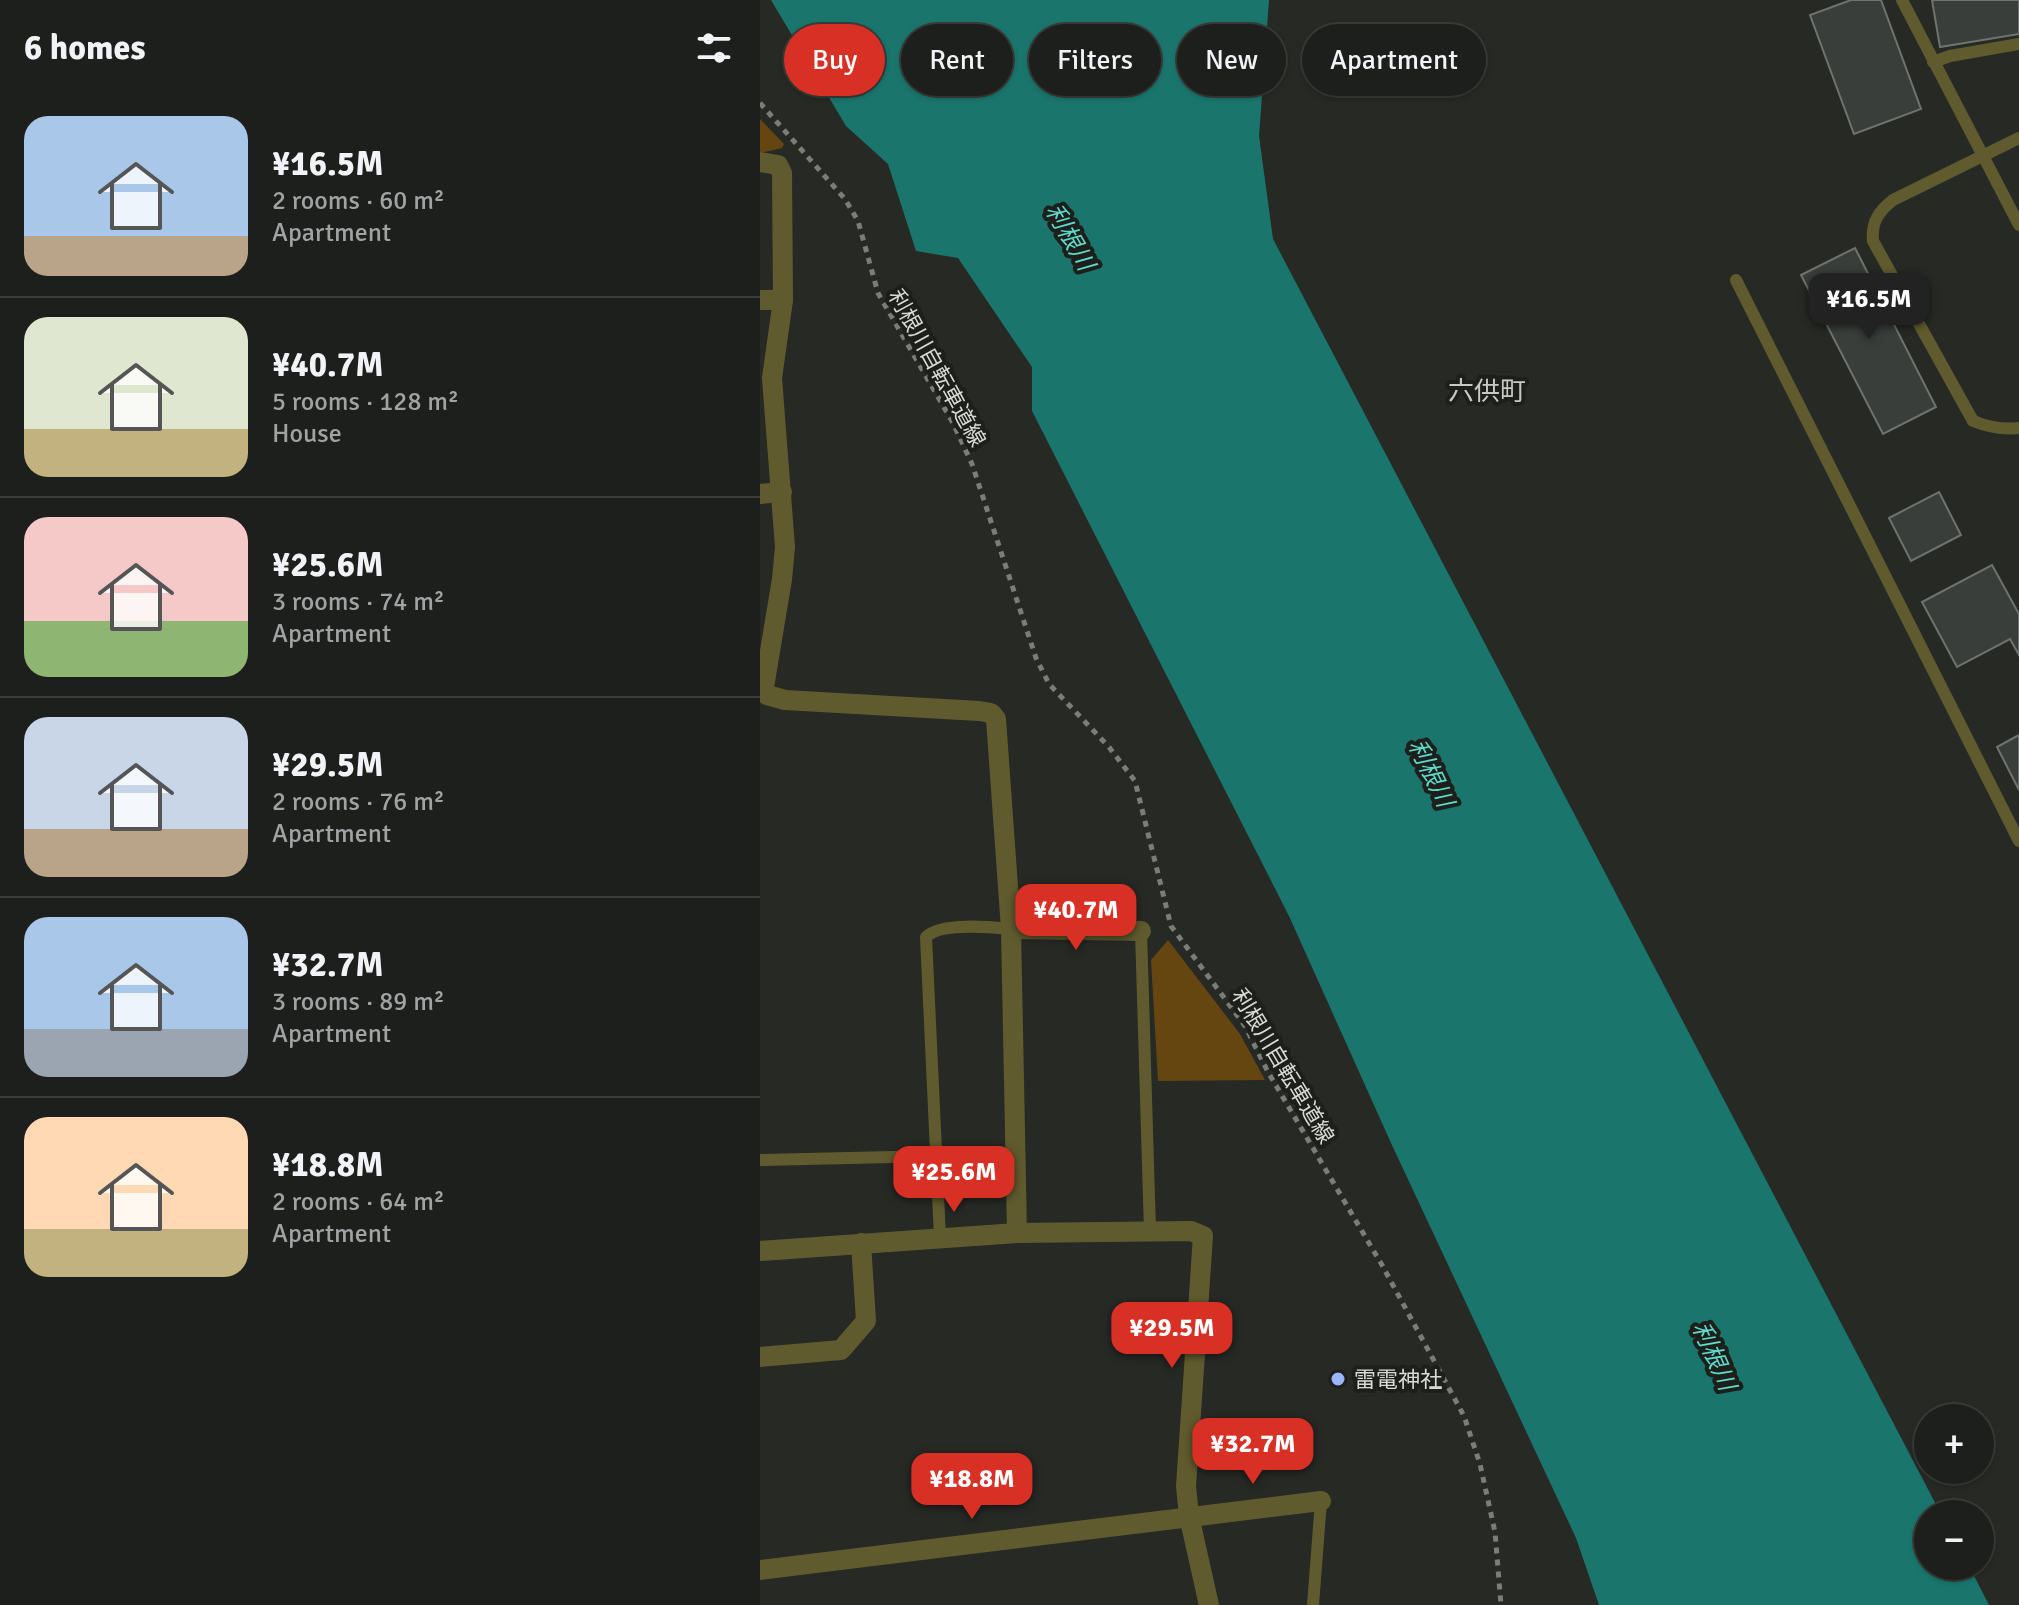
<!DOCTYPE html>
<html lang="en">
<head>
<meta charset="utf-8">
<style>
  :root { --surface:#1d1f1c; --page:#2a2c29; --text:#f1f3f6; --muted:#a0a2a3; --line:#3b3d3b; --accent:#d93025 }
  body { margin:0; font-family:Signika,"Noto Sans JP",sans-serif; background:var(--page); color:var(--text); height:100vh; display:flex; flex-direction:column; font-size:30px; white-space:nowrap }
  * { box-sizing:border-box; margin:0 }
  p { font-size:26px; color:var(--muted) }
  .icon { flex:none; width:44px; height:44px; fill:none; stroke:currentColor; stroke-width:2; stroke-linecap:round; stroke-linejoin:round }
  .map { position:relative; flex:1; overflow:hidden }
  .drawer { display:flex; flex-direction:column; background:var(--surface); width:760px }
  .drawer>* { flex:none }
  .hud { position:absolute; left:24px; top:24px; width:760px; height:72px; display:flex; gap:16px }
  .fabs { position:absolute; left:1154px; top:1404px; display:grid; gap:16px }
  .fabs a { display:grid; place-items:center; width:80px; height:80px; border-radius:50%; background:var(--surface); box-shadow:0 2px 6px #0004,0 0 0 2px var(--line); font-size:40px }
  .price { position:absolute; translate:-50% -68px; padding:0 18px; border-radius:16px; background:var(--accent); color:#fff; font-size:26px; line-height:52px; filter:drop-shadow(0 2px 4px #0008) }
  .price::after { content:''; position:absolute; left:50%; top:48px; width:24px; height:18px; margin-left:-12px; background:inherit; clip-path:polygon(0 0,100% 0,50% 100%) }
  .price.selected { background:#222; color:#fff }
  ul { padding:0; list-style:none }
  li { display:flex; align-items:center; gap:24px; height:200px; padding:0 24px }
  li+li { border-top:2px solid var(--line) }
  li span { display:grid; place-items:center; flex:none; width:224px; height:160px; border-radius:24px; color:#555 }
  li>.icon { margin-inline-start:auto }
  span .icon { width:96px; height:96px; fill:#fffc; stroke-width:1 }
  li b { font-size:34px }
  h2 { display:flex; justify-content:space-between; align-items:center; height:96px; padding:0 24px; font-size:34px }
  .pill { padding:0 28px; border-radius:36px; background:var(--surface); box-shadow:0 2px 6px #0004,0 0 0 2px var(--line); font-size:28px; line-height:72px }
  .pill.selected { background:var(--accent); color:#fff }
  main { display:flex; flex:1; min-height:0 }
  .map>svg:first-child { display:block }
  .green { fill:#654611 }
  .water { fill:#1a766d }
  .building { fill:#393e3b; stroke:#6e7370; stroke-width:2 }
  .lines { fill:none; stroke-linecap:round; stroke-linejoin:round }
  .path { stroke:#7c7d7a; stroke-width:5; stroke-dasharray:6 6; stroke-linecap:butt }
  .service { stroke:#605b2e; stroke-width:12 }
  .minor { stroke:#605b2e; stroke-width:20 }
  .poi-dot { fill:#9ab5fd; stroke:#1d1f1b; stroke-width:3 }
  .labels { text-anchor:middle; dominant-baseline:central; stroke-width:8; stroke-linejoin:round; paint-order:stroke }
  .street-label { font-size:22px; fill:#d9dad7; stroke:#1d1f1b }
  .poi-label { font-size:22px; fill:#d9dad7; stroke:#1d1f1b; text-anchor:start }
  .water-label { font-size:24px; font-style:italic; fill:#5ddacc; stroke:#1d1f1b }
  .quarter-label { font-size:26px; fill:#c7cac4; stroke:#1d1f1b }
</style>
</head>
<body>
<main>
<section class="drawer">
<h2>6 homes<svg class="icon" aria-label="filters" viewBox="0 0 24 24"><path d="M4 7h16M4 17h16"/><circle cx="9" cy="7" r="2"/><circle cx="15" cy="17" r="2"/></svg></h2>
<ul>
<li><span style="background:linear-gradient(#a9c7e8 75%,#b9a48a 0)"><svg class="icon" aria-label="home" viewBox="0 0 24 24"><path d="M3 11l9-7 9 7M6 9v11h12V9"/></svg></span><div><b>¥16.5M</b><p>2 rooms · 60 m²</p><p>Apartment</p></div></li>
<li><span style="background:linear-gradient(#dfe7d0 70%,#c2b280 0)"><svg class="icon" aria-label="home" viewBox="0 0 24 24"><path d="M3 11l9-7 9 7M6 9v11h12V9"/></svg></span><div><b>¥40.7M</b><p>5 rooms · 128 m²</p><p>House</p></div></li>
<li><span style="background:linear-gradient(#f6c9c9 65%,#8fb573 0)"><svg class="icon" aria-label="home" viewBox="0 0 24 24"><path d="M3 11l9-7 9 7M6 9v11h12V9"/></svg></span><div><b>¥25.6M</b><p>3 rooms · 74 m²</p><p>Apartment</p></div></li>
<li><span style="background:linear-gradient(#c9d6e8 70%,#b9a48a 0)"><svg class="icon" aria-label="home" viewBox="0 0 24 24"><path d="M3 11l9-7 9 7M6 9v11h12V9"/></svg></span><div><b>¥29.5M</b><p>2 rooms · 76 m²</p><p>Apartment</p></div></li>
<li><span style="background:linear-gradient(#a9c7e8 70%,#9aa5b1 0)"><svg class="icon" aria-label="home" viewBox="0 0 24 24"><path d="M3 11l9-7 9 7M6 9v11h12V9"/></svg></span><div><b>¥32.7M</b><p>3 rooms · 89 m²</p><p>Apartment</p></div></li>
<li><span style="background:linear-gradient(#ffd9b3 70%,#c2b280 0)"><svg class="icon" aria-label="home" viewBox="0 0 24 24"><path d="M3 11l9-7 9 7M6 9v11h12V9"/></svg></span><div><b>¥18.8M</b><p>2 rooms · 64 m²</p><p>Apartment</p></div></li>
</ul>
</section>
<div class="map">
<svg width="1259" height="1605" viewBox="0 0 1259 1605">
  <rect width="100%" height="100%" fill="#272925"/>
  <g class="green">
    <path d="M0 119 24 144 22 148 0 153Z"/>
    <path d="M408 940 480 1034 505 1080 398 1081 391 960Z"/>
  </g>
  <path class="water" d="M11 0H509L499 136 513 239 1181 1514H1168V1566H1209L1229 1605H839L816 1538 631 1143 529 916 272 411V367L198 258 156 251 128 164 86 126Z"/>
  <g class="building">
    <path d="M1091 0H1121L1161 109 1094 134 1050 15Z"/>
    <path d="M1172 0H1259V34L1180 47Z"/>
    <path d="M1095 248 1176 407 1123 434 1041 275Z"/>
    <path d="M1179 492 1201 535 1151 561 1129 518Z"/>
    <path d="M1232 565 1259 614V655L1250 639 1197 667 1162 602Z"/>
    <path d="M1259 735V790L1237 747Z"/>
  </g>
  <g class="lines">
    <path class="path" d="M0 103 85 199 98 221 118 293 193 423 212 464 276 658 289 684 349 747 375 781 411 926 485 1026 508 1072 622 1265 704 1416 720 1464 735 1532 741 1605"/>
    <g class="service">
      <path d="M1142 0 1259 225"/>
      <path d="M1173 62 1190 56 1259 44"/>
      <path d="M1259 138 1133 200C1119 211 1111 222 1113 241L1213 421C1228 427 1242 430 1259 428"/>
      <path d="M976 280 1259 841"/>
      <path d="M381 931 390 1231"/>
      <path d="M0 1160 176 1156"/>
      <path d="M180 1237 166 937C180 922 231 927 251 929"/>
      <path d="M553 1605 561 1501"/>
    </g>
    <g class="minor">
      <path d="M0 162 18 165 22 173 23 300 12 378 25 547 22 579 4 687 7 695 25 700 219 711 231 713 236 719 251 929 257 1233"/>
      <path d="M0 300H23"/>
      <path d="M0 494 22 492"/>
      <path d="M251 929 381 931"/>
      <path d="M0 1251 257 1233 431 1231 443 1236 426 1486 429 1516 449 1605"/>
      <path d="M0 1357 81 1350 106 1321 101 1243"/>
      <path d="M0 1570 561 1501"/>
    </g>
  </g>
  <circle class="poi-dot" cx="578" cy="1379" r="8"/>
  <g class="labels">
    <g class="street-label">
      <text transform="translate(177 368) rotate(61)">利根川自転車道線</text>
      <text transform="translate(523 1066) rotate(59)">利根川自転車道線</text>
    </g>
    <g class="poi-label">
      <text x="594" y="1379">雷電神社</text>
    </g>
    <g class="water-label">
      <text transform="translate(310 237) rotate(60)">利根川</text>
      <text transform="translate(671 773) rotate(64)">利根川</text>
      <text transform="translate(954 1356) rotate(66)">利根川</text>
    </g>
    <g class="quarter-label">
      <text x="727" y="392">六供町</text>
    </g>
  </g>
</svg>
<div class="fabs">
<a>+</a>
<a>−</a>
</div>
<b class="price selected" style="left:1109px;top:341px">¥16.5M</b>
<b class="price" style="left:316px;top:952px">¥40.7M</b>
<b class="price" style="left:194px;top:1214px">¥25.6M</b>
<b class="price" style="left:412px;top:1370px">¥29.5M</b>
<b class="price" style="left:493px;top:1486px">¥32.7M</b>
<b class="price" style="left:212px;top:1521px">¥18.8M</b>
<div class="hud">
<a class="pill selected">Buy</a>
<a class="pill">Rent</a>
<a class="pill">Filters</a>
<a class="pill">New</a>
<a class="pill">Apartment</a>
</div>
</div>
</main>
</body>
</html>
